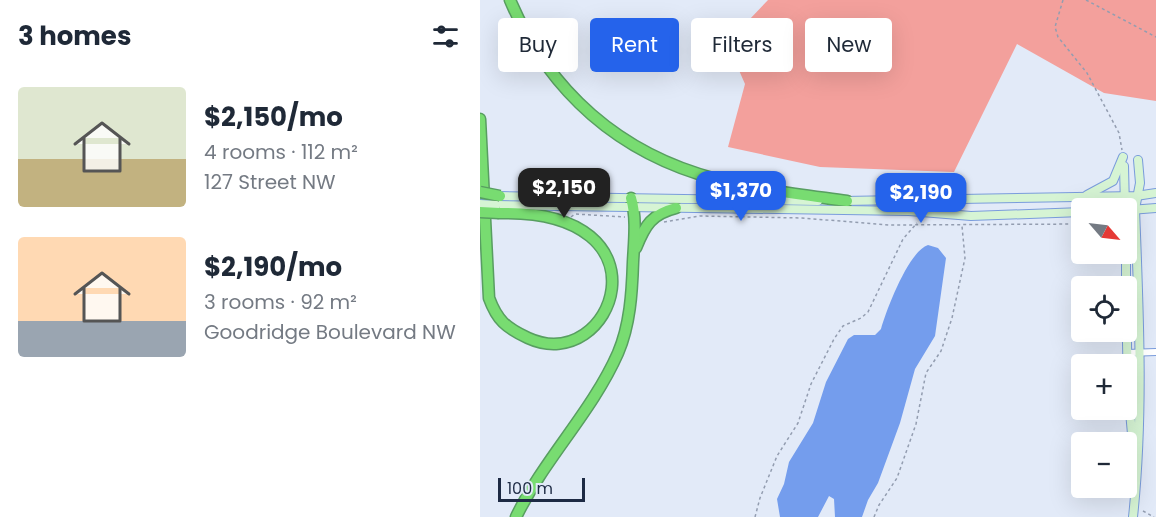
<!DOCTYPE html>
<html lang="en">
<head>
<meta charset="utf-8">
<style>
  :root { --surface:#fff; --page:#f6f6f7; --text:#1f2937; --muted:#747a83; --accent:#2563eb }
  body { margin:0; font-family:Poppins,sans-serif; background:var(--page); color:var(--text); height:100vh; display:flex; flex-direction:column; font-size:22px; white-space:nowrap }
  * { box-sizing:border-box; margin:0 }
  p { font-size:20px; color:var(--muted) }
  .icon { flex:none; width:33px; height:33px; fill:none; stroke:currentColor; stroke-width:2; stroke-linecap:round; stroke-linejoin:round }
  .map { position:relative; flex:1; overflow:hidden }
  .side { display:flex; flex-direction:column; background:var(--surface); width:480px }
  .side>* { flex:none }
  .guide { position:absolute; left:18px; top:18px; width:567px; height:54px; display:flex; gap:12px }
  .needle { width:39px; rotate:118deg }
  .fabs { position:absolute; left:591px; top:198px; display:grid; gap:12px }
  .fabs a { display:grid; place-items:center; width:66px; height:66px; border-radius:6px; background:var(--surface); box-shadow:0 6px 24px #0002; font-size:30px }
  .scale { position:absolute; left:18px; bottom:15px; width:87px; box-sizing:border-box; padding-left:6px; border:3px solid #1d2a44; border-top:0; font-size:16px; line-height:21px; white-space:nowrap; color:#1d2a44; -webkit-text-stroke:4px #e2eaf8; paint-order:stroke }
  .price { position:absolute; translate:-50% -51px; padding:0 14px; border-radius:12px; background:var(--accent); color:#fff; font-size:20px; line-height:39px; filter:drop-shadow(0 2px 3px #0008) }
  .price::after { content:''; position:absolute; left:50%; top:36px; width:18px; height:14px; margin-left:-9px; background:inherit; clip-path:polygon(0 0,100% 0,50% 100%) }
  .price.active { background:#222; color:#fff }
  ul { padding:0; list-style:none }
  li { display:flex; align-items:center; gap:18px; height:150px; padding:0 18px }
  li span { display:grid; place-items:center; flex:none; width:168px; height:120px; border-radius:6px; color:#555 }
  li>.icon { margin-inline-start:auto }
  span .icon { width:72px; height:72px; fill:#fffc; stroke-width:1 }
  li b { font-size:26px }
  h2 { display:flex; justify-content:space-between; align-items:center; height:72px; padding:0 18px; font-size:26px }
  .pill { padding:0 21px; border-radius:6px; background:var(--surface); box-shadow:0 6px 24px #0002; font-size:21px; line-height:54px }
  .pill.active { background:var(--accent); color:#fff }
  main { display:flex; flex:1; min-height:0 }
  .map>svg:first-child { display:block }
  .green { fill:#f3a09c }
  .water { fill:#749ded }
  .lines { fill:none; stroke-linecap:round; stroke-linejoin:round }
  .street-casing { stroke:#7a9cdc; stroke-width:8 }
  .secondary-casing { stroke:#7a9cdc; stroke-width:10 }
  .highway-casing { stroke:#589e61; stroke-width:13 }
  .path { stroke:#939db0; stroke-width:1.5; stroke-dasharray:3 3; stroke-linecap:butt }
  .street { stroke:#fff; stroke-width:6 }
  .secondary { stroke:#d6f4d4; stroke-width:8 }
  .highway { stroke:#78dc71; stroke-width:10 }
  .secondary-bridge-casing { stroke:#7a9cdc; stroke-width:10; stroke-linecap:butt }
  .highway-bridge-casing { stroke:#589e61; stroke-width:13; stroke-linecap:butt }
  .secondary-bridge { stroke:#d6f4d4; stroke-width:8 }
  .highway-bridge { stroke:#78dc71; stroke-width:10 }
</style>
</head>
<body>
<main>
<section class="side">
<h2>3 homes<svg class="icon" aria-label="filters" viewBox="0 0 24 24"><path d="M4 7h16M4 17h16"/><circle cx="9" cy="7" r="2"/><circle cx="15" cy="17" r="2"/></svg></h2>
<ul>
<li><span style="background:linear-gradient(#dfe7d0 60%,#c2b280 0)"><svg class="icon" aria-label="home" viewBox="0 0 24 24"><path d="M3 11l9-7 9 7M6 9v11h12V9"/></svg></span><div><b>$2,150/mo</b><p>4 rooms · 112 m²</p><p>127 Street NW</p></div></li>
<li><span style="background:linear-gradient(#ffd9b3 70%,#9aa5b1 0)"><svg class="icon" aria-label="home" viewBox="0 0 24 24"><path d="M3 11l9-7 9 7M6 9v11h12V9"/></svg></span><div><b>$2,190/mo</b><p>3 rooms · 92 m²</p><p>Goodridge Boulevard NW</p></div></li>
</ul>
</section>
<div class="map">
<svg width="676" height="517" viewBox="0 0 676 517">
  <rect width="100%" height="100%" fill="#e2eaf8"/>
  <path class="green" d="M288 0H676V101L624 93 537 44 474 172 340 167 248 147 265 84 247 43Z"/>
  <path class="water" d="M448 245 458 248 466 258 455 336 435 369 420 423 398 483 388 500 382 517H355L354 499 349 496 338 517H300L297 499 304 484 309 462 333 423 346 382 368 339 374 335H395L401 329C407 308 429 251 448 245Z"/>
  <g class="lines">
    <g class="street-casing">
      <path id="street" d="M647 353 676 352"/>
    </g>
    <g class="secondary-casing">
      <g id="secondary">
        <path d="M644 166 645 208"/>
        <path d="M607 195 633 181 643 157"/>
        <path d="M20 196 338 201"/>
        <path d="M363 201 656 196 676 193"/>
        <path d="M16 205 429 211 491 216 602 212"/>
        <path d="M650 210 676 208"/>
        <path d="M646 254V286"/>
        <path d="M646 298 648 389 655 468"/>
        <path d="M653 517C664 414 659 312 655 209L660 183 658 160"/>
      </g>
    </g>
    <g class="highway-casing">
      <g id="highway">
        <path d="M30 0C69 92 140 154 236 179 279 190 324 195 367 201"/>
        <path d="M0 119 9 298C17 320 26 328 48 338 133 377 196 209 19 213"/>
        <path d="M156 248C165 225 172 214 196 208"/>
        <path d="M36 517C64 459 112 412 138 353 150 325 152 293 153 262 154 242 157 218 151 198"/>
      </g>
    </g>
    <g class="path">
      <path d="M583 0 575 27 578 37 607 73 639 133 642 150"/>
      <path d="M606 0 676 37"/>
      <path d="M91 217 95 214 145 217"/>
      <path d="M184 222 220 216 322 218 409 225 602 224"/>
      <path d="M663 511 674 517"/>
      <path d="M275 517 280 498 297 456 318 423 331 384 354 339 363 326 381 318 388 312 423 239 437 223"/>
      <path d="M394 517 399 505 417 478 436 424 446 373 461 351 472 318 485 258 482 226"/>
    </g>
    <use href="#street" class="street"/>
    <use href="#secondary" class="secondary"/>
    <use href="#highway" class="highway"/>
    <g class="secondary-bridge-casing">
      <path id="secondary-bridge" d="M0 204 16 205"/>
    </g>
    <g class="highway-bridge-casing">
      <g id="highway-bridge">
        <path d="M0 192 20 196"/>
        <path d="M0 212 19 213"/>
      </g>
    </g>
    <use href="#secondary-bridge" class="secondary-bridge"/>
    <use href="#highway-bridge" class="highway-bridge"/>
  </g>
</svg>
<div class="fabs">
<a><svg class="needle" viewBox="-14 -14 28 28"><path d="M0-13l5 13h-10z" fill="#e53935"/><path d="M0 13l5-13h-10z" fill="#747a83"/></svg></a>
<a><svg class="icon" aria-label="locate" viewBox="0 0 24 24"><circle cx="12" cy="12" r="6"/><path d="M12 2v4M12 18v4M2 12h4M18 12h4"/></svg></a>
<a>+</a>
<a>−</a>
</div>
<div class="scale">100 m</div>
<b class="price active" style="left:84px;top:219px">$2,150</b>
<b class="price" style="left:261px;top:222px">$1,370</b>
<b class="price" style="left:441px;top:224px">$2,190</b>
<div class="guide">
<a class="pill">Buy</a>
<a class="pill active">Rent</a>
<a class="pill">Filters</a>
<a class="pill">New</a>
</div>
</div>
</main>
</body>
</html>
